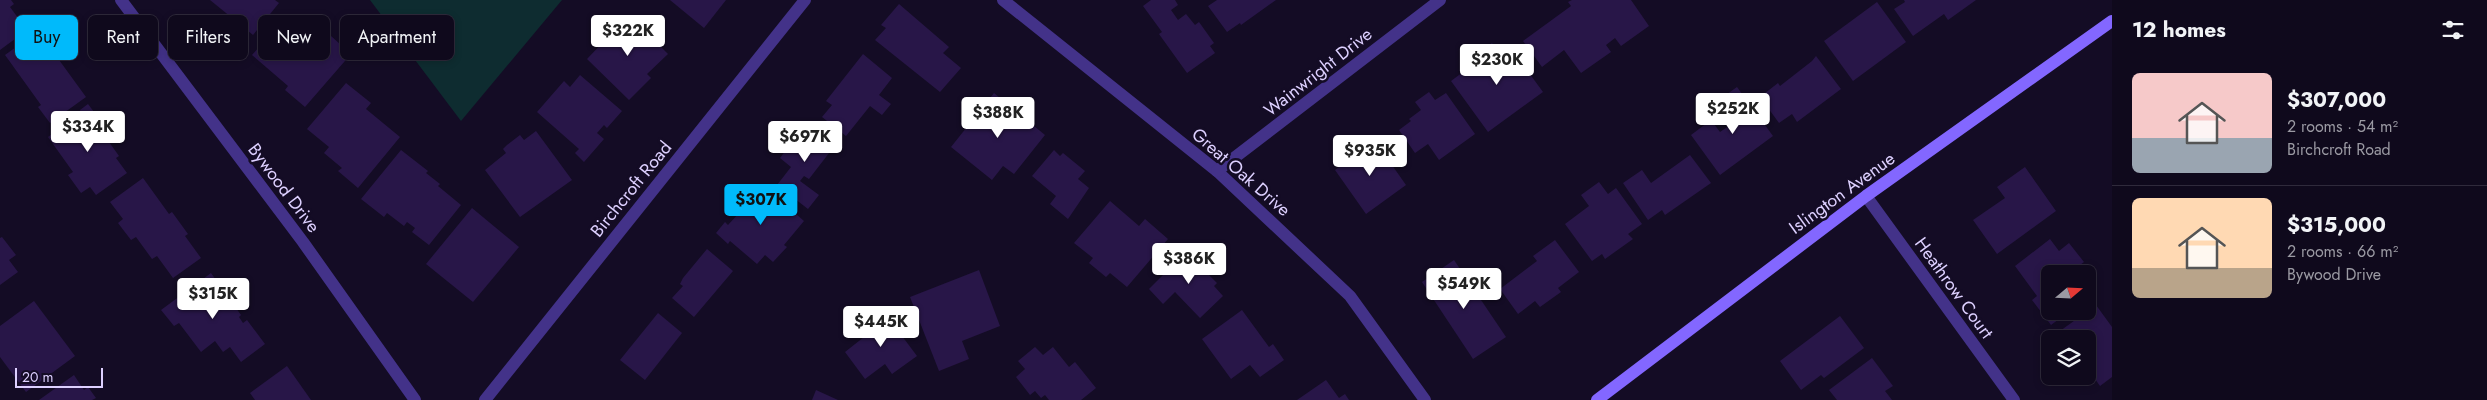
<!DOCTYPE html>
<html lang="en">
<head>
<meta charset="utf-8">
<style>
  :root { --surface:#0f091c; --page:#181225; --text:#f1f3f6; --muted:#9b9aa3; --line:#2f2a3b; --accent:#00bafb }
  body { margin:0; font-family:Jost,sans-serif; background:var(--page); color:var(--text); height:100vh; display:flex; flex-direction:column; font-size:19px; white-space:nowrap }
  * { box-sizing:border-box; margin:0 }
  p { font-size:16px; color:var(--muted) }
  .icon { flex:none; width:28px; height:28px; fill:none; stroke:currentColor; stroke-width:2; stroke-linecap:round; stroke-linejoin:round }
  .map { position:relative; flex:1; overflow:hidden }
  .details { display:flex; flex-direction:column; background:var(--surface); width:375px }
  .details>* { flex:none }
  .hud { position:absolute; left:15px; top:15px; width:475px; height:45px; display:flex; gap:10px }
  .needle { width:32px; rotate:71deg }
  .fabs { position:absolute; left:2041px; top:265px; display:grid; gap:10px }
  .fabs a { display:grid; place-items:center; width:55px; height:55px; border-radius:8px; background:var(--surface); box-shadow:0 2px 8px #0003,0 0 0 1px var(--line); font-size:25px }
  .scale { position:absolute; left:15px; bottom:12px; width:88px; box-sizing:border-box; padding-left:5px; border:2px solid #ddd0ff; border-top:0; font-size:14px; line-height:18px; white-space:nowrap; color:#ddd0ff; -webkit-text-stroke:4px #140c25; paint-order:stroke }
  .price { position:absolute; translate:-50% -42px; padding:0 11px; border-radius:5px; background:#fff; color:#222; font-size:16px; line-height:32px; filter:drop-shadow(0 1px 2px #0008) }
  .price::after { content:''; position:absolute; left:50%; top:30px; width:15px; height:11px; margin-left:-8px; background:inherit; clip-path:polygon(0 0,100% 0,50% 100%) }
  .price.selected { background:var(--accent); color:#111 }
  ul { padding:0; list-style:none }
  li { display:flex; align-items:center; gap:15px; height:125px; padding:0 20px }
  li+li { border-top:1px solid var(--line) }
  li span { display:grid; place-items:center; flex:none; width:140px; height:100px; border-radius:8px; color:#555 }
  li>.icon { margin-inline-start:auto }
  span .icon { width:60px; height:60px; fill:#fffc; stroke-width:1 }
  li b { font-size:21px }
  h2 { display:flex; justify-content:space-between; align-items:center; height:60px; padding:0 20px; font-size:21px }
  .pill { padding:0 18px; border-radius:8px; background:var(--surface); box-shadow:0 2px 8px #0003,0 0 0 1px var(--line); font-size:18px; line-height:45px }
  .pill.selected { background:var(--accent); color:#111 }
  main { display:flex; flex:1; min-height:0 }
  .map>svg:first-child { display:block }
  .green { fill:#0e2c30 }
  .building { fill:#281648 }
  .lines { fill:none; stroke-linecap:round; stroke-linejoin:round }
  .minor { stroke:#433289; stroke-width:12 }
  .secondary { stroke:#8367ff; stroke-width:12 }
  .labels { text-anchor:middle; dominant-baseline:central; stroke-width:5; stroke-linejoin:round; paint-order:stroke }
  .street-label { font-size:18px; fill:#ddd0ff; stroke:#140c25 }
</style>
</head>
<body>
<main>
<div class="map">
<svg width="2112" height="400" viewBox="0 0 2112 400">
  <rect width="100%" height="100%" fill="#140c25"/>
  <path class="green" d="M370 0H562L461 121Z"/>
  <g class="building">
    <path d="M0 0H11L14 4 10 7 27 30 0 50Z"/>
    <path d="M210 0H275L279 3 253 35Z"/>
    <path d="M670 0H726L704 28Z"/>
    <path d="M1151 0H1175L1178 5 1171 10 1178 20 1186 14 1195 25 1199 22 1214 43 1210 46 1215 53 1187 73 1159 34 1162 32 1143 6Z"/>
    <path d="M1217 0H1276L1241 25 1240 23 1227 32 1208 6Z"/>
    <path d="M1572 0H1631L1649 26 1621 46 1615 38 1606 45 1611 52 1581 73 1564 50 1542 67 1523 41 1571 6 1568 2Z"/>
    <path d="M1904 0H1976L1948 20 1944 14 1913 36 1894 9 1905 2Z"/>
    <path d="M1877 2 1906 42 1853 81 1824 41Z"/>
    <path d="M899 4 949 47 943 53 961 68 940 92 875 40 886 28 881 25Z"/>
    <path d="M629 15 668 54 647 74 651 78 629 100 587 59Z"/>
    <path d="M290 29 305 43 313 34 325 44 331 36 351 54 305 107 285 90 288 86 252 55 273 31 282 39Z"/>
    <path d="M38 31 86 97 50 123 38 107 41 105 5 55Z"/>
    <path d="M1492 43 1498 52 1508 44 1543 92 1488 132 1451 81 1467 69 1473 66 1475 68 1482 63 1476 55Z"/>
    <path d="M863 54 892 78 879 95 891 104 882 115 870 106 846 136 822 117 832 105 826 101Z"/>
    <path d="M1816 56 1841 89 1797 122 1792 114 1779 123 1760 97 1778 83 1780 86 1812 61Z"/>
    <path d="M580 75 622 111 607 128 604 125 597 133 604 139 584 162 575 153 579 149 537 112 564 81 570 87Z"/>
    <path d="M346 83 371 103 366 109 400 137 358 188 338 171 342 168 324 153 329 147 307 129Z"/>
    <path d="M1737 87 1773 136 1720 175 1691 135 1711 120 1720 132 1739 119 1723 97Z"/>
    <path d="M1429 92 1435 100 1446 93 1475 134 1439 160 1428 144 1415 153 1399 130 1411 121 1409 119 1421 110 1415 102Z"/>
    <path d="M994 93 1045 135 1014 174 1003 166 992 180 951 147Z"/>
    <path d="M88 104 103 124 99 128 119 156 116 158 127 173 96 195 90 187 81 193 68 175 73 172 48 137 81 113 80 110Z"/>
    <path d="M807 122 836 144 809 179 804 176 800 181 819 195 808 209 777 185 791 167 780 158Z"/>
    <path d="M536 131 572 180 520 217 485 170 506 153 503 149 507 145 520 135 524 140Z"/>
    <path d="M1375 141 1406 185 1366 214 1335 170 1350 159 1347 155 1356 148 1359 152Z"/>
    <path d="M401 150 428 171 426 173 440 184 438 186 461 205 429 245 412 232 415 228 407 222 404 226 387 213 384 217 361 199Z"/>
    <path d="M1054 150 1060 156 1063 153 1085 171 1078 179 1089 188 1068 219 1050 204 1056 196 1032 176Z"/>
    <path d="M1690 155 1711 183 1665 215 1662 210 1648 220 1623 183 1642 170 1651 183Z"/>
    <path d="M2025 167 2056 211 1997 254 1973 220 2005 198 1997 187Z"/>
    <path d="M143 178 169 214 172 212 188 234 185 236 201 258 173 278 157 256 152 259 136 237 131 240 118 223 123 219 110 202Z"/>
    <path d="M1599 182 1608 194 1616 188 1642 224 1628 234 1633 239 1605 259 1602 254 1592 261 1565 224 1589 206 1581 195Z"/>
    <path d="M762 184 804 221 784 245 787 247 773 262 765 255 757 264 730 241 728 244 716 233 725 222 728 225 739 213 734 209 742 200 746 203Z"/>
    <path d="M1110 201 1139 226 1145 219 1168 239 1127 287 1110 273 1106 277 1089 263 1093 258 1074 243Z"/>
    <path d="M472 208 519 247 473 302 426 264Z"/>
    <path d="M2 237 16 255 9 260 18 272 0 285V238Z"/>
    <path d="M2050 239 2059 251 2069 243 2084 262 2072 271 2074 274H2050V311H2070L2051 325 2032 300 2037 296 2015 266Z"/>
    <path d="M1555 240 1579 272 1558 288 1561 292 1540 307 1535 301 1518 314 1500 289 1537 261 1533 256Z"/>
    <path d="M707 249 733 271 694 317 672 298 683 286 680 284 683 278Z"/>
    <path d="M1186 252 1195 261 1200 256 1211 268 1206 272 1217 283 1214 286 1223 296 1200 318 1175 292 1163 304 1149 289Z"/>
    <path d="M1454 260 1506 337 1473 359 1422 282Z"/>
    <path d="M979 270 1000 326 962 341 969 359 939 371 910 297Z"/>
    <path d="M211 273 241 315 239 317 243 323 247 320 265 344 241 362 230 347 223 352 215 341 201 352 179 323 174 326 161 310Z"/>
    <path d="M34 301 75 356 26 392 0 357V326Z"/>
    <path d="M2096 305 2112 327V377L2100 386 2088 369V339H2066L2060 331Z"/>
    <path d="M1242 310 1269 347 1273 344 1284 360 1260 377 1250 365 1231 379 1202 339Z"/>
    <path d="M889 312 899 325 896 328 917 356 892 374 885 364 865 379 845 352 864 337 863 336 870 331 868 328Z"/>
    <path d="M658 313 682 333 645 380 620 360Z"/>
    <path d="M1840 316 1864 348 1824 378 1821 375 1801 390 1780 361Z"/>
    <path d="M1035 347 1043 355 1053 347 1069 367 1075 362 1096 388 1081 400H1049L1045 395 1041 398 1035 391 1030 395 1016 377 1025 369 1018 361Z"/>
    <path d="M1872 358 1893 386 1885 391 1892 400H1837L1829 390Z"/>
    <path d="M287 366 311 400H255L250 393Z"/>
    <path d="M74 375 84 390 88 387 96 398 92 400H39Z"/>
    <path d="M1326 380 1339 398 1345 394 1349 400H1297Z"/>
    <path d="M816 390 838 400H812Z"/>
  </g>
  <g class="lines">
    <g class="minor">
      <path d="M121 0 303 242 415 400"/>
      <path d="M1003 0 1217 171 1350 296 1425 400"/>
      <path d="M1217 171 1440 0"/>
      <path d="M1866 196 2014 400"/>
      <path d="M485 400 805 0"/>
    </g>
    <path class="secondary" d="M1597 400 1866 196 2112 21"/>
  </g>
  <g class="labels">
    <g class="street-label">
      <text transform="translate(1318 72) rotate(-38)">Wainwright Drive</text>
      <text transform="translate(1241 172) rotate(41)">Great Oak Drive</text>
      <text transform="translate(284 188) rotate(53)">Bywood Drive</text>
      <text transform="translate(631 189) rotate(-51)">Birchcroft Road</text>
      <text transform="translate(1842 193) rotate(-36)">Islington Avenue</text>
      <text transform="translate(1954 288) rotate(54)">Heathrow Court</text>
    </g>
  </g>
</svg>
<div class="fabs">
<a><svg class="needle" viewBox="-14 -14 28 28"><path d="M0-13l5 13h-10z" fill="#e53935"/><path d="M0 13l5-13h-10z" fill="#9b9aa3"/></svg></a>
<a><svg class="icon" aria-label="layers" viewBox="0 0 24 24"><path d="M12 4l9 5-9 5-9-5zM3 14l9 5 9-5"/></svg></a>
</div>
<div class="scale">20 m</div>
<b class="price" style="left:628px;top:57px">$322K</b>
<b class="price" style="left:1497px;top:86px">$230K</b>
<b class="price" style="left:1733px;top:135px">$252K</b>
<b class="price" style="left:998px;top:139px">$388K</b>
<b class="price" style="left:88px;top:153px">$334K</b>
<b class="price" style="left:805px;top:163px">$697K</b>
<b class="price" style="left:1370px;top:177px">$935K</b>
<b class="price selected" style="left:761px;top:226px">$307K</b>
<b class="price" style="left:1189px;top:285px">$386K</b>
<b class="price" style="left:1464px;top:310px">$549K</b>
<b class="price" style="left:213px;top:320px">$315K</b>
<b class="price" style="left:881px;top:348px">$445K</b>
<div class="hud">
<a class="pill selected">Buy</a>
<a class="pill">Rent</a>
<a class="pill">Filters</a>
<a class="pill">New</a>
<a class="pill">Apartment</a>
</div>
</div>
<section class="details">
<h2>12 homes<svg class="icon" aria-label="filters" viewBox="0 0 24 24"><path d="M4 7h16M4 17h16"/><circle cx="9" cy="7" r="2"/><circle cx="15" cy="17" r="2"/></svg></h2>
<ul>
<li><span style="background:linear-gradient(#f6c9c9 65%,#9aa5b1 0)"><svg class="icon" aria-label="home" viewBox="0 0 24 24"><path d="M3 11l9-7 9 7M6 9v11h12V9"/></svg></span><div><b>$307,000</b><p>2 rooms · 54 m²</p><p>Birchcroft Road</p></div></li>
<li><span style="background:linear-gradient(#ffd9b3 70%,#b9a48a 0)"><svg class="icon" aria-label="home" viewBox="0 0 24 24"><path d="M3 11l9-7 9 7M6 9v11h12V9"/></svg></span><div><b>$315,000</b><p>2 rooms · 66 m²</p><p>Bywood Drive</p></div></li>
</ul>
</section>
</main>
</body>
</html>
